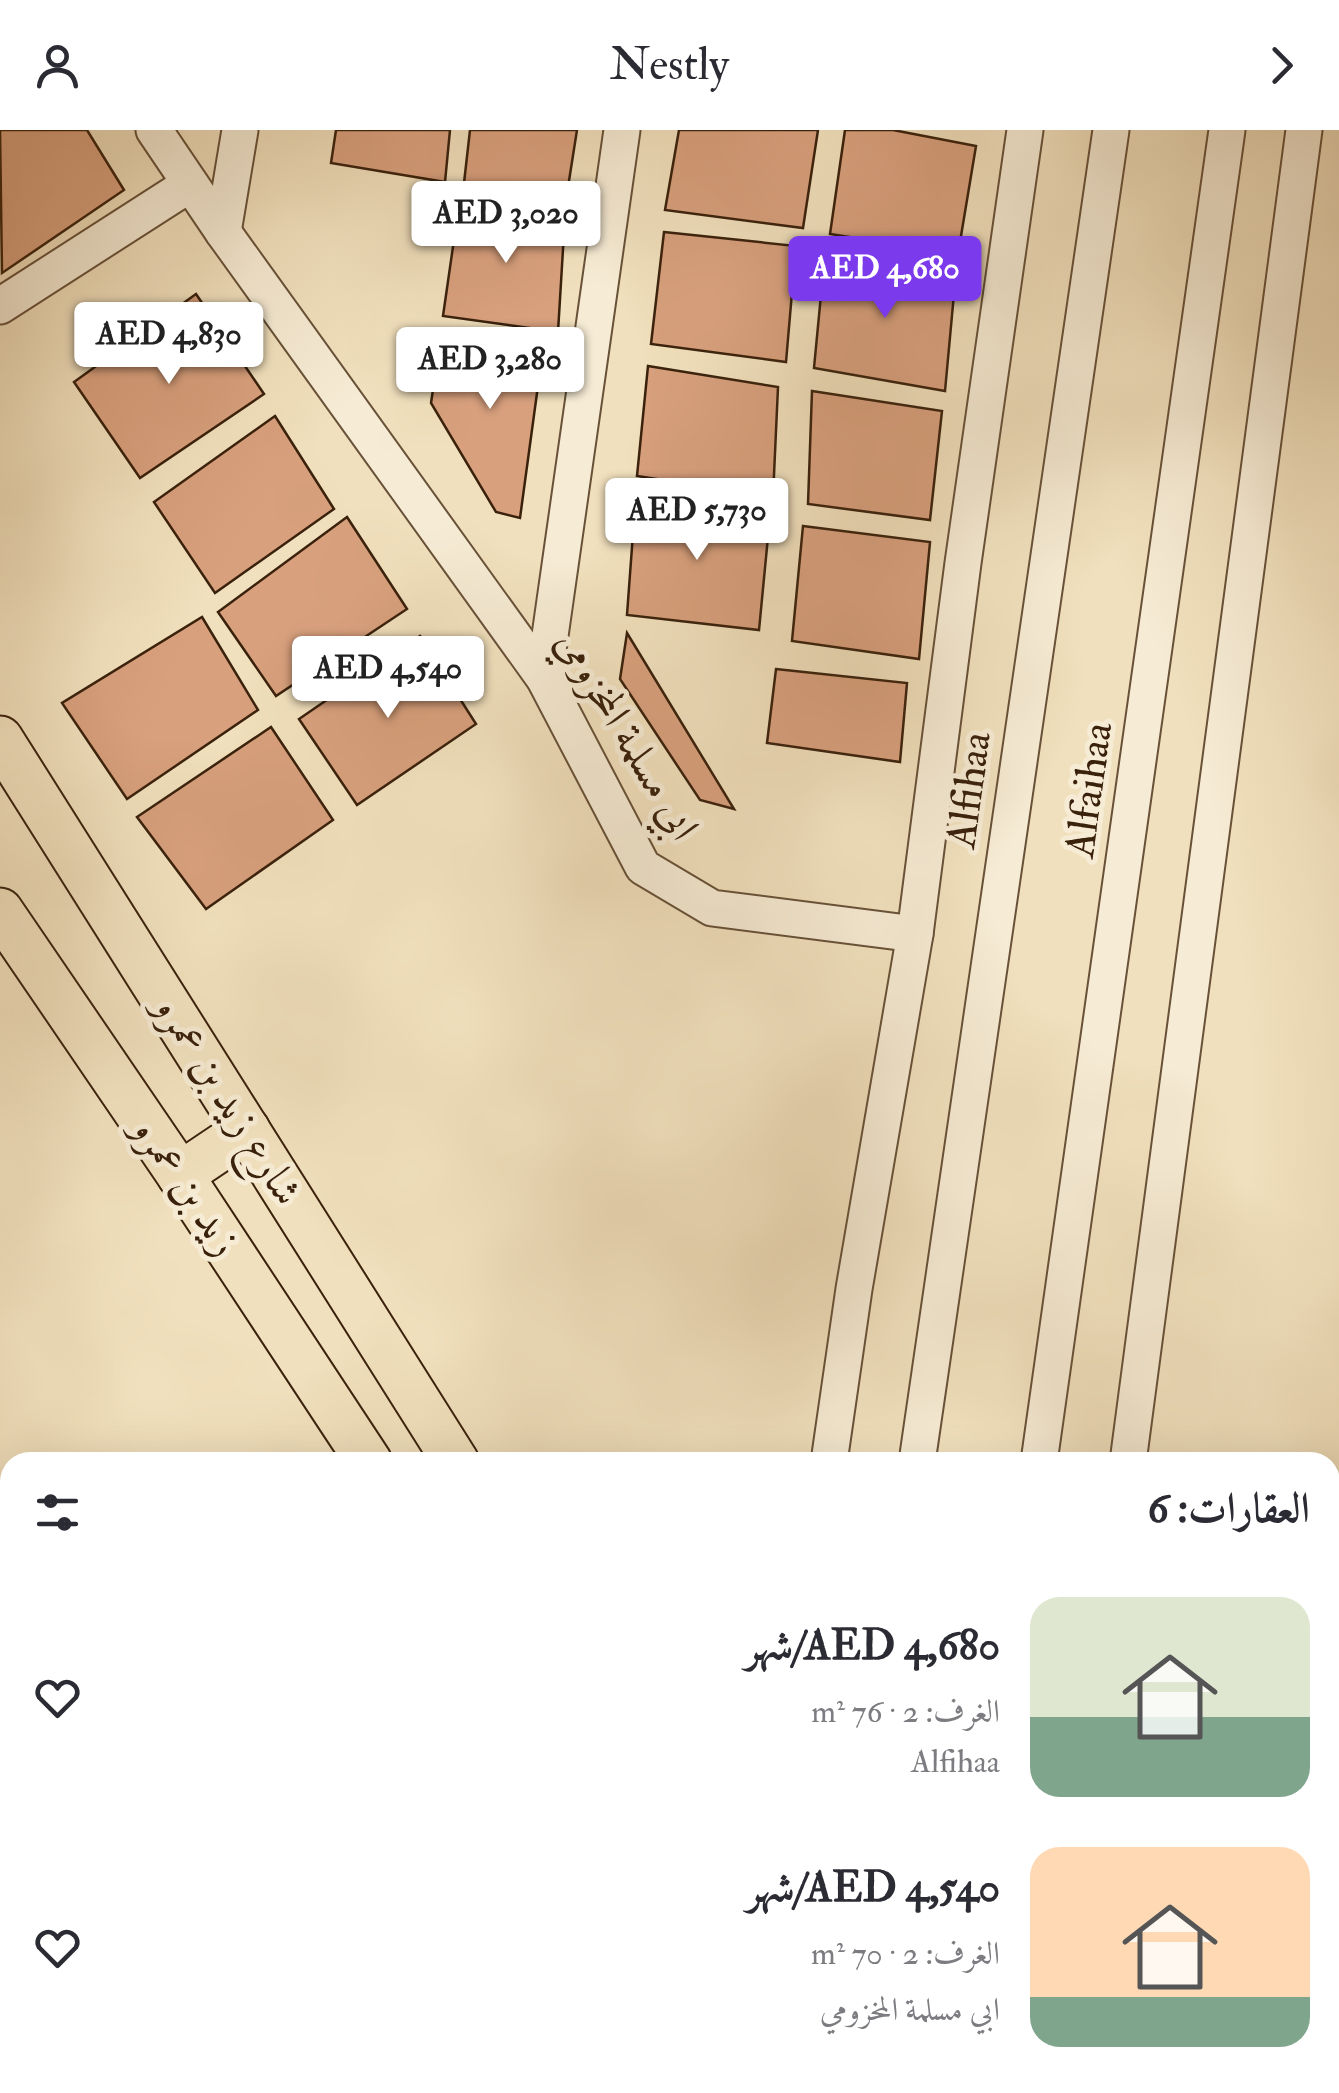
<!DOCTYPE html>
<html lang="ar">
<head>
<meta charset="utf-8">
<style>
  :root { --surface:#fff; --page:#f7f7f7; --text:#2b2b33; --muted:#7c7c81; --accent:#7c3aed }
  body { margin:0; font-family:"IM FELL Double Pica",Amiri,serif; background:var(--page); color:var(--text); direction:rtl; height:100vh; display:flex; flex-direction:column; font-size:38px; white-space:nowrap }
  * { box-sizing:border-box; margin:0 }
  p { font-size:32px; color:var(--muted) }
  .icon { flex:none; width:55px; height:55px; fill:none; stroke:currentColor; stroke-width:2; stroke-linecap:round; stroke-linejoin:round }
  .map { position:relative; flex:1; overflow:hidden; direction:ltr }
  .side { position:absolute; left:0px; top:1322px; width:1340px; height:642px; display:flex; flex-direction:column; background:var(--surface); border-radius:30px 30px 0 0; box-shadow:0 10px 40px #0002; direction:rtl }
  .side>* { flex:none }
  .price { position:absolute; translate:-50% -85px; padding:0 22px; border-radius:10px; background:#fff; color:#222; font-size:32px; line-height:65px; filter:drop-shadow(0 2px 5px #0008) }
  .price::after { content:''; position:absolute; left:50%; top:60px; width:30px; height:22px; margin-left:-15px; background:inherit; clip-path:polygon(0 0,100% 0,50% 100%) }
  .price.current { background:var(--accent); color:#fff }
  ul { padding:0; list-style:none }
  li { display:flex; align-items:center; gap:30px; height:250px; padding:0 30px }
  li span { display:grid; place-items:center; flex:none; width:280px; height:200px; border-radius:30px; color:#555 }
  li>.icon { margin-inline-start:auto }
  span .icon { width:120px; height:120px; fill:#fffc; stroke-width:1 }
  li b { font-size:42px }
  h2 { display:flex; justify-content:space-between; align-items:center; height:120px; padding:0 30px; font-size:42px }
  header { display:flex; justify-content:space-between; align-items:center; height:130px; padding:0 30px; background:var(--surface); font-size:45px; font-weight:600 }
  .map>svg:first-child { display:block }
  .building { fill:#d8a07d; stroke:#3a210c; stroke-width:2.5 }
  .lines { fill:none; stroke-linecap:round; stroke-linejoin:round }
  .minor-casing { stroke:#685138; stroke-width:39 }
  .major-casing { stroke:#3a210c; stroke-width:49 }
  .minor { stroke:#f6ebd4; stroke-width:35 }
  .major { stroke:#f1e0bd; stroke-width:45 }
  .labels { text-anchor:middle; dominant-baseline:central; stroke-width:10; stroke-linejoin:round; paint-order:stroke }
  .street-label { font-size:42px; fill:#3a210c; stroke:#f6ebd4 }
</style>
</head>
<body>
<header><svg class="icon" aria-label="forward" viewBox="0 0 24 24"><path d="M9 5l7 7-7 7"/></svg>Nestly<svg class="icon" aria-label="person" viewBox="0 0 24 24"><circle cx="12" cy="8" r="4"/><path d="M4 21q1-7 8-7t8 7"/></svg></header>
<div class="map">
<svg width="1339" height="1963" viewBox="0 0 1339 1963">
  <rect width="100%" height="100%" fill="#f1e0bd"/>
  <filter id="stains"><feTurbulence type="fractalNoise" baseFrequency=".002" numOctaves="4"/><feColorMatrix values="0 0 0 0 .2 0 0 0 0 .09 0 0 0 0 .02 0 0 0 .5 -.17"/></filter>
  <radialGradient id="worn" r=".72"><stop offset=".6" stop-color="#630" stop-opacity="0"/><stop offset="1" stop-color="#630" stop-opacity=".3"/></radialGradient>
  <g class="building">
    <path d="M0 0H87L124 60 2 143Z"/>
    <path d="M336 0H450L445 52 331 33Z"/>
    <path d="M470 0H577L566 70 464 53Z"/>
    <path d="M679 0H818L803 98 665 80Z"/>
    <path d="M845 0H893L976 16 958 124 830 104Z"/>
    <path d="M460 68 565 86 558 202 443 186Z"/>
    <path d="M664 102 796 116 786 232 651 214Z"/>
    <path d="M825 123 956 142 945 261 814 238Z"/>
    <path d="M196 164 264 264 140 348 74 252Z"/>
    <path d="M441 206 543 219 520 388 496 382 431 273Z"/>
    <path d="M648 236 778 257 773 367 637 346Z"/>
    <path d="M812 261 942 281 930 390 808 374Z"/>
    <path d="M275 286 334 379 215 463 154 372Z"/>
    <path d="M636 363 770 386 759 500 627 485Z"/>
    <path d="M347 387 407 479 276 566 218 482Z"/>
    <path d="M803 396 930 412 919 529 792 511Z"/>
    <path d="M202 487 258 580 127 669 62 573Z"/>
    <path d="M627 503 734 679 700 670 620 549Z"/>
    <path d="M420 506 476 594 357 675 299 589Z"/>
    <path d="M776 539 907 553 900 632 767 613Z"/>
    <path d="M271 597 333 690 206 779 137 687Z"/>
  </g>
  <g class="lines">
    <g class="minor-casing">
      <g id="minor">
        <path d="M154 0 223 102 544 548 643 737 712 778 915 804"/>
        <path d="M223 102 240 0"/>
        <path d="M0 176 190 54"/>
        <path d="M544 548 622 0"/>
        <path d="M829 1332 854 1159 915 804 963 433 1025 0"/>
        <path d="M917 1332 1111 0"/>
        <path d="M1039 1332 1227 0"/>
        <path d="M1128 1332 1304 0"/>
        <path d="M1330 1540 1339 1543"/>
        <path d="M1330 1623 1339 1625"/>
        <path d="M1052 1955V1963"/>
      </g>
    </g>
    <g class="major-casing">
      <g id="major">
        <path d="M0 609 456 1332"/>
        <path d="M0 781 180 1045 369 1332"/>
        <path d="M180 1045 247 1000"/>
        <path d="M0 1579 10 1595"/>
        <path d="M0 1736 10 1751"/>
        <path d="M143 1955 148 1963"/>
        <path d="M244 1955 250 1963"/>
        <path d="M778 1955 783 1963"/>
        <path d="M861 1955 866 1963"/>
      </g>
    </g>
    <use href="#minor" class="minor"/>
    <use href="#major" class="major"/>
  </g>
  <g class="labels">
    <g class="street-label">
      <text transform="translate(627 605) rotate(59)">ابي مسلمة المخزومي</text>
      <text transform="translate(969 660) rotate(-82)">Alfihaa</text>
      <text transform="translate(1089 660) rotate(-82)">Alfaihaa</text>
      <text transform="translate(228 970) rotate(58)">شارع زيد بن عمرو</text>
      <text transform="translate(186 1056) rotate(56)">زيد بن عمرو</text>
    </g>
  </g>
  <rect width="100%" height="100%" filter="url(#stains)"/>
  <rect width="100%" height="100%" fill="url(#worn)"/>
</svg>
<b class="price" style="left:506px;top:136px">AED 3,020</b>
<b class="price current" style="left:885px;top:191px">AED 4,680</b>
<b class="price" style="left:169px;top:257px">AED 4,830</b>
<b class="price" style="left:490px;top:282px">AED 3,280</b>
<b class="price" style="left:697px;top:433px">AED 5,730</b>
<b class="price" style="left:388px;top:591px">AED 4,540</b>
<section class="side">
<h2>العقارات: 6<svg class="icon" aria-label="filters" viewBox="0 0 24 24"><path d="M4 7h16M4 17h16"/><circle cx="9" cy="7" r="2"/><circle cx="15" cy="17" r="2"/></svg></h2>
<ul>
<li><span style="background:linear-gradient(#dfe7d0 60%,#7fa58c 0)"><svg class="icon" aria-label="home" viewBox="0 0 24 24"><path d="M3 11l9-7 9 7M6 9v11h12V9"/></svg></span><div><b>AED 4,680/شهر</b><p>الغرف: 2 · 76 m²</p><p>Alfihaa</p></div><svg class="icon" aria-label="heart" viewBox="0 0 24 24"><path d="M12 20l-8-8c-3-5 5-10 8-4 3-6 11-1 8 4z"/></svg></li>
<li><span style="background:linear-gradient(#ffd9b3 75%,#7fa58c 0)"><svg class="icon" aria-label="home" viewBox="0 0 24 24"><path d="M3 11l9-7 9 7M6 9v11h12V9"/></svg></span><div><b>AED 4,540/شهر</b><p>الغرف: 2 · 70 m²</p><p>ابي مسلمة المخزومي</p></div><svg class="icon" aria-label="heart" viewBox="0 0 24 24"><path d="M12 20l-8-8c-3-5 5-10 8-4 3-6 11-1 8 4z"/></svg></li>
</ul>
</section>
</div>
</body>
</html>
